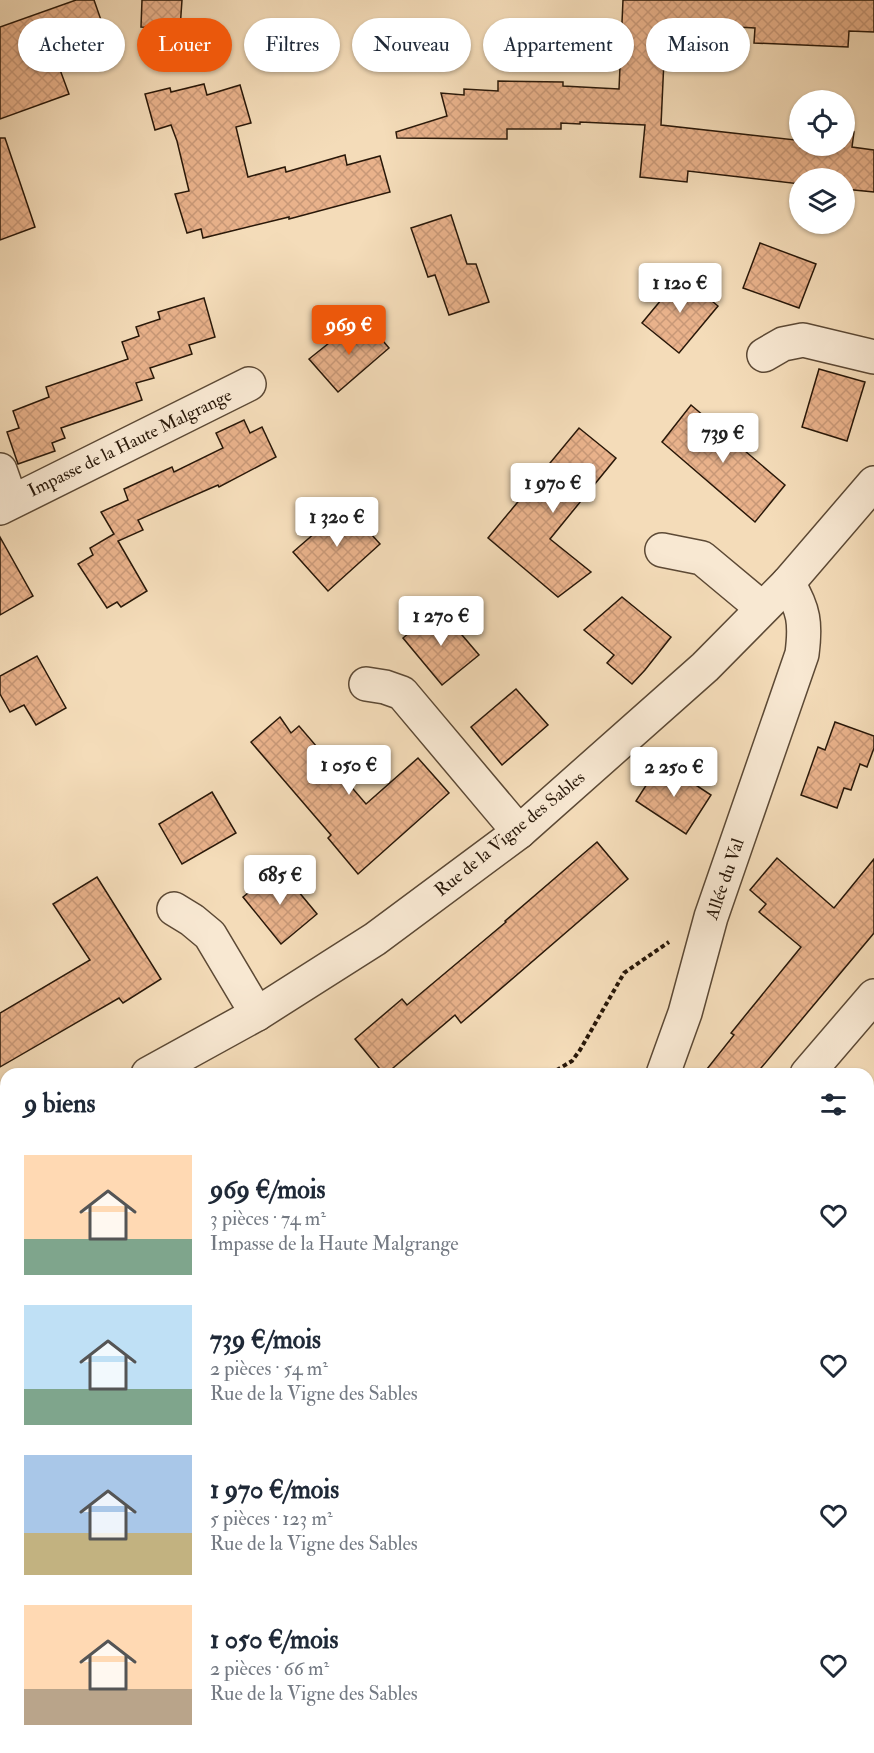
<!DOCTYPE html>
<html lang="fr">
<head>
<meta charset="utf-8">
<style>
  :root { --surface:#fff; --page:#f6f6f7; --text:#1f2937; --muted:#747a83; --accent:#ea580c }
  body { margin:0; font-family:"IM FELL Double Pica",serif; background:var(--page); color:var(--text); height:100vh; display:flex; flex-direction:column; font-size:22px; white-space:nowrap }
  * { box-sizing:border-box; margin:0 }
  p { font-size:20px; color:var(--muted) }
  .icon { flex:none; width:33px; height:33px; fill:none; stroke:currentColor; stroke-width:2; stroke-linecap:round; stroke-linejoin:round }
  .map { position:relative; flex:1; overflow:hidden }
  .sheet { position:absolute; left:0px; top:1068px; width:874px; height:686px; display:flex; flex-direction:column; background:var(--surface); border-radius:18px 18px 0 0; box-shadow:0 2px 4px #0004 }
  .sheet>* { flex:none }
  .hud { position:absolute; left:18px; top:18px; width:838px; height:54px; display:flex; gap:12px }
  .tools { position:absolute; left:789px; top:90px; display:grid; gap:12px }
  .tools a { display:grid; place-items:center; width:66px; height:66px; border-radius:50%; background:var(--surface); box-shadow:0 2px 4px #0004; font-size:30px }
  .price { position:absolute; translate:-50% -51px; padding:0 14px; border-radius:6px; background:#fff; color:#222; font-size:20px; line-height:39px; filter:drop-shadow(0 2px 3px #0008) }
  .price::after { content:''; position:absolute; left:50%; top:36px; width:18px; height:14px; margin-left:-9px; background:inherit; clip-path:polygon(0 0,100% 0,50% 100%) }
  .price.selected { background:var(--accent); color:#fff }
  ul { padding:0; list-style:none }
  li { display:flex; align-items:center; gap:18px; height:150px; padding:0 24px }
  li span { display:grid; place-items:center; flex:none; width:168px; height:120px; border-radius:0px; color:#555 }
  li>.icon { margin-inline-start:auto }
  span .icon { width:72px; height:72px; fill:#fffc; stroke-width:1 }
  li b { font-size:26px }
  h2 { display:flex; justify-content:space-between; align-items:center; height:72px; padding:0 24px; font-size:26px }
  .tag { padding:0 21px; border-radius:27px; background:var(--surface); box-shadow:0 2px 4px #0004; font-size:21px; line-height:54px }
  .tag.selected { background:var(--accent); color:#fff }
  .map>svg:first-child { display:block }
  .building { fill:url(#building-cross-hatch); stroke:#291809; stroke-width:1.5 }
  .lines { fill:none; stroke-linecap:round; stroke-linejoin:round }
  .minor-casing { stroke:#5c4935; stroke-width:36 }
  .path { stroke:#291809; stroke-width:4; stroke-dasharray:4.5 3; stroke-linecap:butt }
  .minor { stroke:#f8e8d2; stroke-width:33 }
  .rail-casing { stroke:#291809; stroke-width:7 }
  .rail { stroke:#f8e8d2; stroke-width:4.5; stroke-dasharray:14; stroke-linecap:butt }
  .labels { text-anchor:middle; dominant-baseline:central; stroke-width:5; stroke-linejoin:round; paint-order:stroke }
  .street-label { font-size:18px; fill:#291809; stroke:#f8e8d2 }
</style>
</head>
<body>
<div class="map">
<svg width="874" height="1753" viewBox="0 0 874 1753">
  <defs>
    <pattern id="building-cross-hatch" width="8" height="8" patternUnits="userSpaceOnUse" patternTransform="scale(1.5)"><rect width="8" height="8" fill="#e9b28b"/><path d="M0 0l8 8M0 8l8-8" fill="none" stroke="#c89877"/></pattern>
  </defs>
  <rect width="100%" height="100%" fill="#f4dcb9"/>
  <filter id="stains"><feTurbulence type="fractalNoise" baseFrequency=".00333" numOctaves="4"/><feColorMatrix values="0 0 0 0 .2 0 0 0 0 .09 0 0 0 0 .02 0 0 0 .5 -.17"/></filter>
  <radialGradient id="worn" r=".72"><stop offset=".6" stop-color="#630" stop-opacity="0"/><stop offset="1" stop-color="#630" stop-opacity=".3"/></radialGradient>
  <g class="building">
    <path d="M76 0H94L101 20 49 40 69 94 0 119V27Z"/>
    <path d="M142 0H182L180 29 141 27Z"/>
    <path d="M623 0H874V32L849 31 848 47 754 43 755 28 700 25 699 40 680 39 679 60H664L661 125 795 140 797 126 800 127V146H844V131L854 132 852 147 874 150V192L844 189V178H800V184L688 171 687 182 640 177 645 125 580 122V124L561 123V129H507V139L397 138 396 132 447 116 441 93 464 95V89L498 91V81L563 82V86L619 89Z"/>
    <path d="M204 84 207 95 240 85 251 123 236 127 248 177 285 167 286 172 345 155 347 165 380 156 390 192 289 219V217L203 238 201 229 187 233 175 194 189 191 177 141 171 125 155 130 145 94 170 88 171 92Z"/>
    <path d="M0 138H5L35 227 0 240Z"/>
    <path d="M451 215 467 264H476L489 302 449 315 435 275 428 277 411 228Z"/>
    <path d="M760 243 816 264 799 308 743 288Z"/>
    <path d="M681 276 718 306 679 353 642 323Z"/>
    <path d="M204 298 215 337 189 345 192 354 150 368 154 378 136 383 142 400 61 428 65 438 52 443 55 451 18 464 7 432 19 428 13 411 49 397 46 387 128 359 122 342 139 336 136 327 160 319 158 312Z"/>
    <path d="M366 321 389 348 338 392 309 359 344 331 348 336Z"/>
    <path d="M819 369 865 382 847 441 802 427Z"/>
    <path d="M691 405 785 485 755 522 662 442Z"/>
    <path d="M244 420 250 433 262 427 276 457 219 487 218 485 138 520 143 530 118 541 147 591 121 607 117 602 107 608 78 564 93 555 90 548 114 534 101 512 128 500 124 489 172 467 174 472 223 448 216 433Z"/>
    <path d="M579 428 616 458 550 539 591 572 558 597 488 538Z"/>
    <path d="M346 506 380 544 328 591 293 552Z"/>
    <path d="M0 537 33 596 0 615Z"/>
    <path d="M622 597 671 637 645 670 632 684 607 663 614 655 584 630Z"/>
    <path d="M439 608 479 655 442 685 403 638Z"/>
    <path d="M37 656 66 708 36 725 24 705 10 712 0 694V676Z"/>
    <path d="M516 689 548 725 502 765 471 727Z"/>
    <path d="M280 717 291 733 299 726 366 804 418 758 449 793 358 874 328 838 331 835 251 742Z"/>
    <path d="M835 722 874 736V748L867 767 860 764 851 790 844 788 837 808 801 795 818 747 825 750Z"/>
    <path d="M661 762 711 795 686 834 636 801Z"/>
    <path d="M212 792 236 833 182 864 159 824Z"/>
    <path d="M597 842 628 879 461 1023 455 1015 386 1074H384L355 1039 402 999 407 1005 506 922 505 921Z"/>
    <path d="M777 858 834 908 874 859V933L756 1074H703L734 1035 731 1033 801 947 759 912 766 904 750 890Z"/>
    <path d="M279 868 317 914 281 944 243 897Z"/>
    <path d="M97 877 161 979 123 1003 119 998 0 1067V1013L90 960 53 904Z"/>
  </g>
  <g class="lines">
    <g class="minor-casing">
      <g id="minor">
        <path d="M764 355 783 344 803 340 874 357"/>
        <path d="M0 470 11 501"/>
        <path d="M0 508 249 384"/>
        <path d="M662 550 702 558 762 608"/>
        <path d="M366 684 385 687 402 693 519 832"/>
        <path d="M174 909 192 920 210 935 257 1014"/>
        <path d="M148 1074 257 1014 375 939 519 832 705 667 788 583 874 483"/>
        <path d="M663 1074 685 1013 711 917 802 654C806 623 804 610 788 583"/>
        <path d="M807 1074 874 996"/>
        <path d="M0 1146 6 1143"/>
        <path d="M0 1519 6 1518"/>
      </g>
    </g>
    <path class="path" d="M550 1074 572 1061 580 1050 624 973 669 942"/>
    <use href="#minor" class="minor"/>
    <g class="rail-casing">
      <g id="rail">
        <path d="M868 1603H874"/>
        <path d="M868 1622 874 1621"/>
        <path d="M0 1701 6 1700"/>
        <path d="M0 1720 6 1719"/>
      </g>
    </g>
    <use href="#rail" class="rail"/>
  </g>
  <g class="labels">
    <g class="street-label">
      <text transform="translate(130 443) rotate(-26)">Impasse de la Haute Malgrange</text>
      <text transform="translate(510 834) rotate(-39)">Rue de la Vigne des Sables</text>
      <text transform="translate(725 879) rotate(-71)">Allée du Val</text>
    </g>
  </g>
  <rect width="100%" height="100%" filter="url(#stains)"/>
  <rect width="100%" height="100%" fill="url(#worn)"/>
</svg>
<div class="tools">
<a><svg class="icon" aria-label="locate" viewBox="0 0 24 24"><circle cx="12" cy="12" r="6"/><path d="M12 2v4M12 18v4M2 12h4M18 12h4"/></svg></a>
<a><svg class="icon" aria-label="layers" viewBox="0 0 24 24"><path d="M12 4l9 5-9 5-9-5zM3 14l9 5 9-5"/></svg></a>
</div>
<b class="price" style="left:680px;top:314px">1 120 €</b>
<b class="price selected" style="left:349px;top:356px">969 €</b>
<b class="price" style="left:723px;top:464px">739 €</b>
<b class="price" style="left:553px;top:514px">1 970 €</b>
<b class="price" style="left:337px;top:548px">1 320 €</b>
<b class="price" style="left:441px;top:647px">1 270 €</b>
<b class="price" style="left:349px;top:796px">1 050 €</b>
<b class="price" style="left:674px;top:798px">2 250 €</b>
<b class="price" style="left:280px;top:906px">685 €</b>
<div class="hud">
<a class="tag">Acheter</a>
<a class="tag selected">Louer</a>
<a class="tag">Filtres</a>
<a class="tag">Nouveau</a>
<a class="tag">Appartement</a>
<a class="tag">Maison</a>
</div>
<section class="sheet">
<h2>9 biens<svg class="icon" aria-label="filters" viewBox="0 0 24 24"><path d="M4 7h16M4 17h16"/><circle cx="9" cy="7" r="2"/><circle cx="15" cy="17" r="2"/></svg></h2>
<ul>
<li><span style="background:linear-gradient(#ffd9b3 70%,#7fa58c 0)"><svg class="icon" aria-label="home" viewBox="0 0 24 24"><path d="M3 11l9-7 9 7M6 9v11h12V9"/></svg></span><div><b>969 €/mois</b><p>3 pièces · 74 m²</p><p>Impasse de la Haute Malgrange</p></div><svg class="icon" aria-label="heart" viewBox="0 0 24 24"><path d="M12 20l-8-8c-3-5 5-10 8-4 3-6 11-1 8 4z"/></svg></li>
<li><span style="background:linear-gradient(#bfe0f5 70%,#7fa58c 0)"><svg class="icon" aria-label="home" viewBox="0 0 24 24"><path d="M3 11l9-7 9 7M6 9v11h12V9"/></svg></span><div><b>739 €/mois</b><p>2 pièces · 54 m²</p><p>Rue de la Vigne des Sables</p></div><svg class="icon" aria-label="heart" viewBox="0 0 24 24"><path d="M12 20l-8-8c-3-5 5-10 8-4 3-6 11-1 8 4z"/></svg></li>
<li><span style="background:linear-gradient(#a9c7e8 65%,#c2b280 0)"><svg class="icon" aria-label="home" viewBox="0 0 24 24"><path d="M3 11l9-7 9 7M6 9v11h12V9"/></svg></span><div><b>1 970 €/mois</b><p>5 pièces · 123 m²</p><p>Rue de la Vigne des Sables</p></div><svg class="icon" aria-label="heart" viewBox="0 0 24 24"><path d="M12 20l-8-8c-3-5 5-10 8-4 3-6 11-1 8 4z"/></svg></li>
<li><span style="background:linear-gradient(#ffd9b3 70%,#b9a48a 0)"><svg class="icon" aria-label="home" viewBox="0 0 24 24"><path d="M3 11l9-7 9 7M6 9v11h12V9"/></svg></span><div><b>1 050 €/mois</b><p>2 pièces · 66 m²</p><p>Rue de la Vigne des Sables</p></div><svg class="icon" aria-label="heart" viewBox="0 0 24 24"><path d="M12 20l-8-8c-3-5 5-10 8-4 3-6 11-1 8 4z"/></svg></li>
</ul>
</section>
</div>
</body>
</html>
